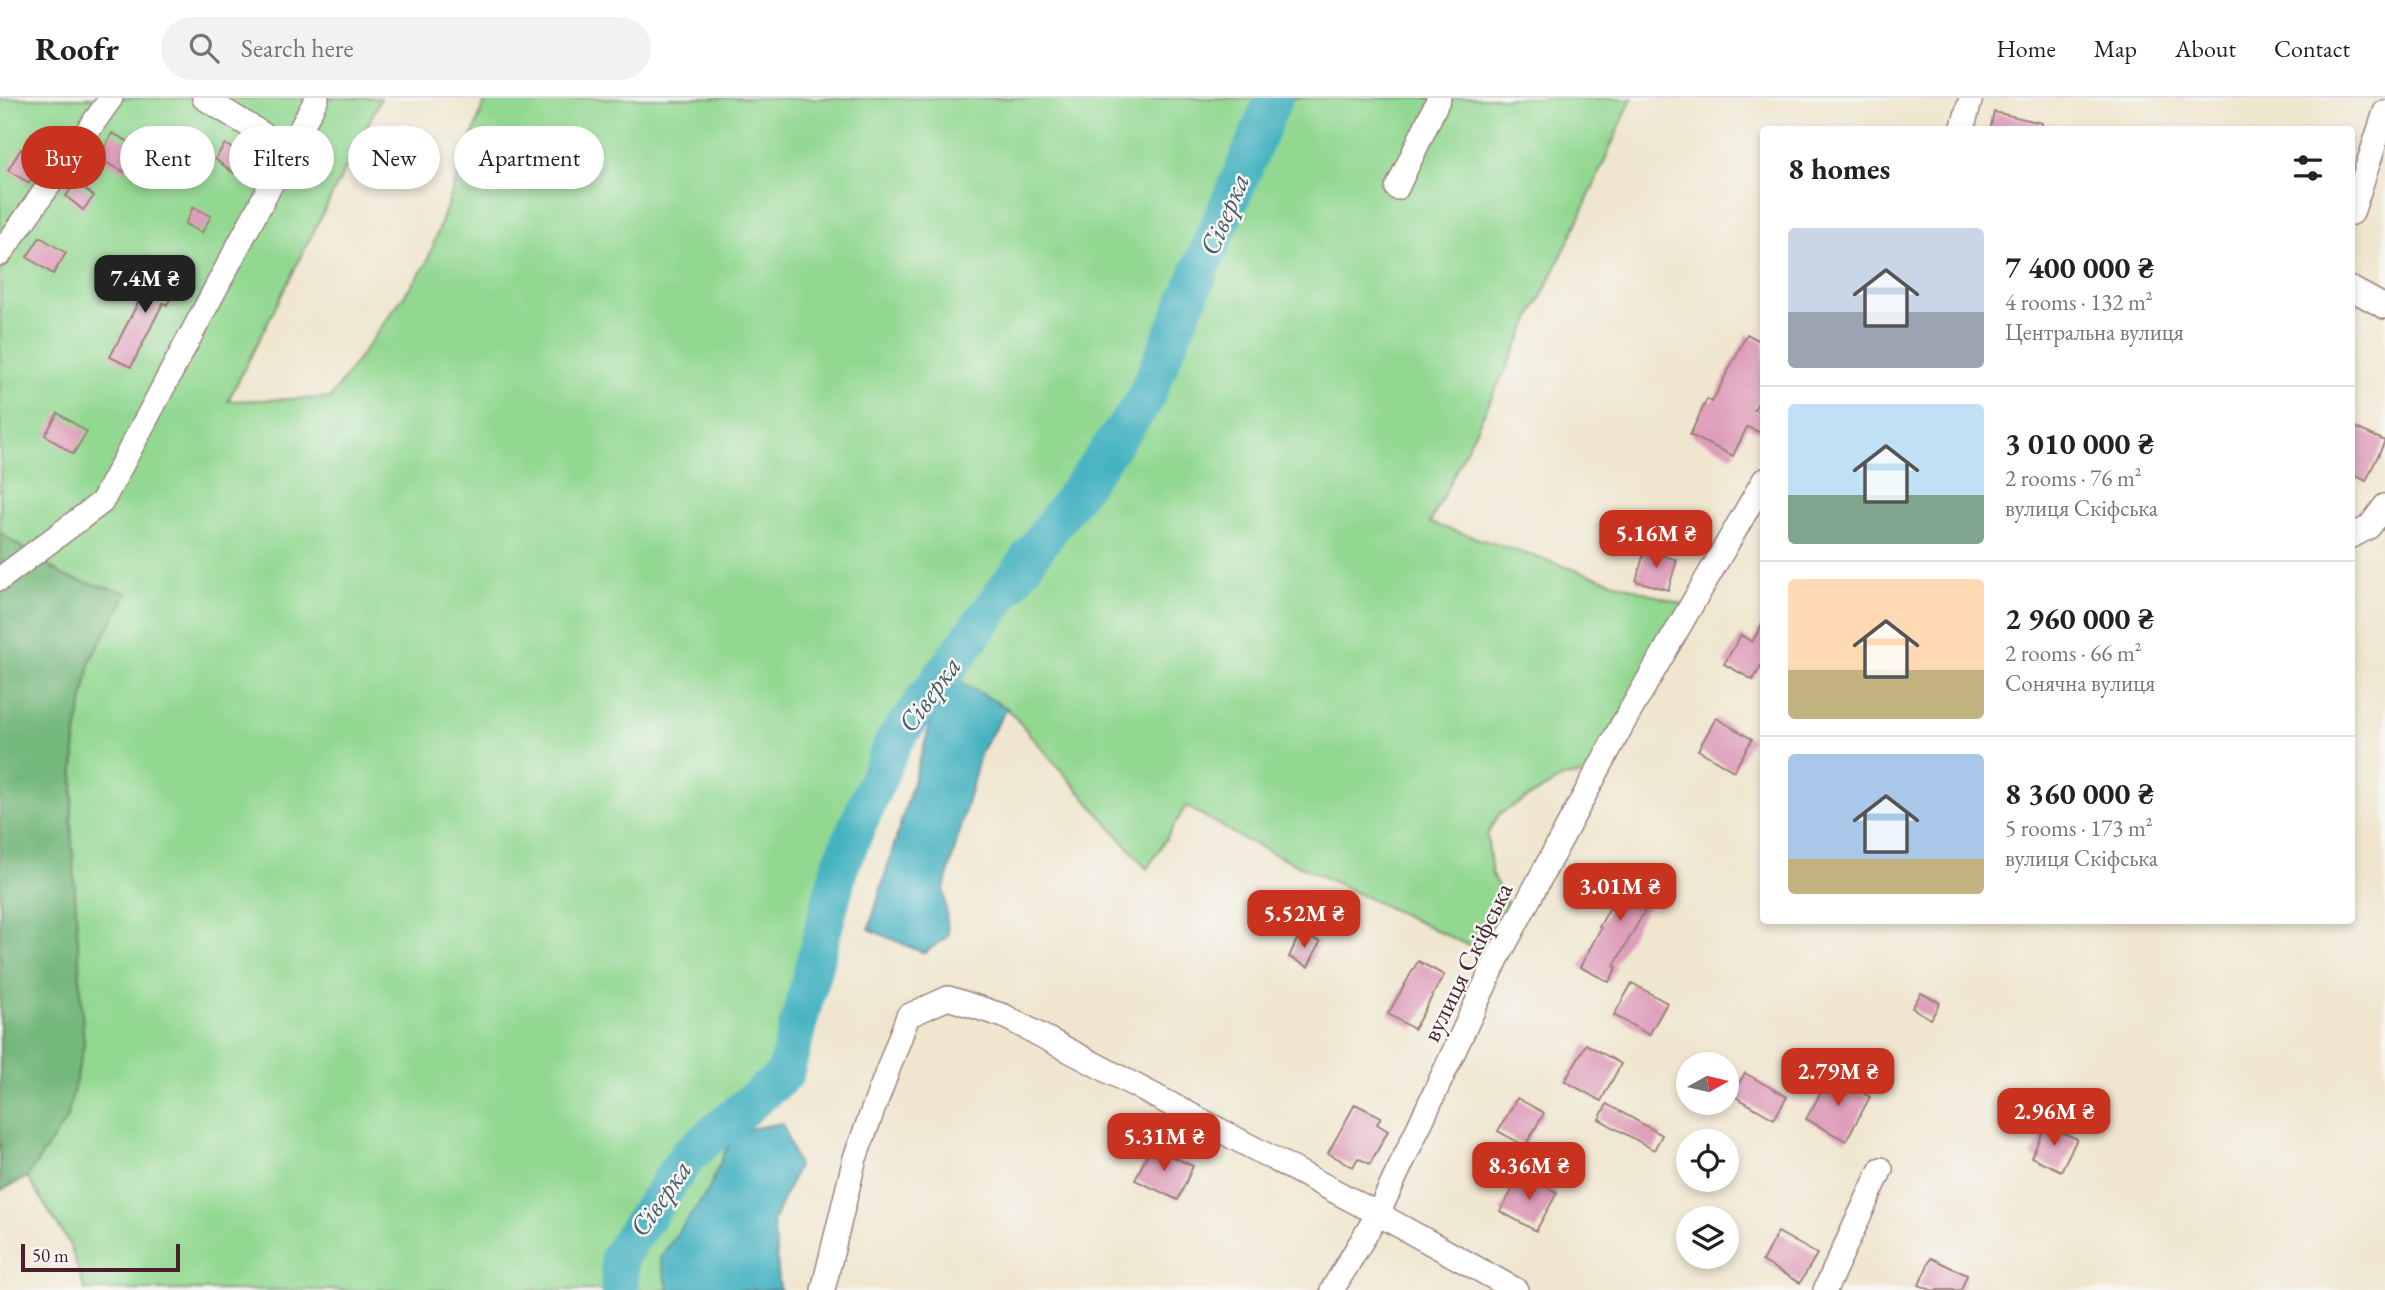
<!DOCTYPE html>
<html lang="en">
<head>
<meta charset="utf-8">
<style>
  :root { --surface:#fff; --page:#f2f2f2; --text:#222; --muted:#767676; --line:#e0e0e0; --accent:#c8321e }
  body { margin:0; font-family:"EB Garamond",serif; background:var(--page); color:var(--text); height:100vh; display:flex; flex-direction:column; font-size:26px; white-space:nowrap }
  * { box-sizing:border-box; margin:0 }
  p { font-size:23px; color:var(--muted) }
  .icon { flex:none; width:38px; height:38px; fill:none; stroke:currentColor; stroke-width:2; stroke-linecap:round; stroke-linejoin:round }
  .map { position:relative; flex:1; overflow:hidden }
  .side { position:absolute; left:1760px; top:28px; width:595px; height:798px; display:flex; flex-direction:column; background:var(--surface); border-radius:7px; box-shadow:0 4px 10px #0003 }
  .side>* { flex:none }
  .guide { position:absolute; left:21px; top:28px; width:665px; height:63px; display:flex; gap:14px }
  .needle { width:46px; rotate:82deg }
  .tools { position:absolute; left:1676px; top:954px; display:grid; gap:14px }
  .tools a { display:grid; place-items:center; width:63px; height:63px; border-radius:50%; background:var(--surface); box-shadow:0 4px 10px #0003; font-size:35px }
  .scale { position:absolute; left:21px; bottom:18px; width:159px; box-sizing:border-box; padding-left:7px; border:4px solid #4a1f2b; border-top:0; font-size:19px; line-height:24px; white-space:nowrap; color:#4a1f2b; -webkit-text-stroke:5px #f6f6f2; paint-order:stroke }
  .price { position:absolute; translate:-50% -60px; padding:0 16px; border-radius:14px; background:var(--accent); color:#fff; font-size:23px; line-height:46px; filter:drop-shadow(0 2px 4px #0008) }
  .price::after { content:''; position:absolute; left:50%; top:42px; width:21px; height:16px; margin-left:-10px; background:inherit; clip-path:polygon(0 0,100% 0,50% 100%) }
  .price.on { background:#222; color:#fff }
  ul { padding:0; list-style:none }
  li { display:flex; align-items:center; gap:21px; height:175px; padding:0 28px }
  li+li { border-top:2px solid var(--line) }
  li span { display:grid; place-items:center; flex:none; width:196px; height:140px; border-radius:7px; color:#555 }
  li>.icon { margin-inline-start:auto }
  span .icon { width:84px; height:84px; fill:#fffc; stroke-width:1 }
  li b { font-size:30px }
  h2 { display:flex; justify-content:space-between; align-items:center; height:84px; padding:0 28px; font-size:30px }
  .pill { padding:0 24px; border-radius:32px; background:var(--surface); box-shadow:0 4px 10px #0003; font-size:24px; line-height:63px }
  .pill.on { background:var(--accent); color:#fff }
  header { display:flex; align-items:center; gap:42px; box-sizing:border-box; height:98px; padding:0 35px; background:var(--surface); border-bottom:2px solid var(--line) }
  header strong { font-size:33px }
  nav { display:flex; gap:38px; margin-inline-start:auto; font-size:24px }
  .search { width:490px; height:63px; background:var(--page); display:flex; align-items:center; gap:18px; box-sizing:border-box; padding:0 24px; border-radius:38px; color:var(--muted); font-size:26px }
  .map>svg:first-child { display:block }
  .green { fill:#92d891; stroke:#6e7c5e; stroke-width:2 }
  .forest { fill:#75b87b; stroke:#606c53; stroke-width:2 }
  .water { fill:#44b2c1; stroke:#476876; stroke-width:2 }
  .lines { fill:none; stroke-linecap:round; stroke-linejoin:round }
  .river { stroke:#44b2c1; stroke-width:38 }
  .building { fill:#de9db9 }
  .street-casing { stroke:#9d827d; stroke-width:26 }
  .street { stroke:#fff; stroke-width:23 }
  .labels { text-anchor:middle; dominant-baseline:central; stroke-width:5; stroke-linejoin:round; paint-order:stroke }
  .street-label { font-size:26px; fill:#4a1f2b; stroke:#f6f6f2 }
  .water-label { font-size:28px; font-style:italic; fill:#485a67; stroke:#f6f6f2 }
</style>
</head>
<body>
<header>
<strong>Roofr</strong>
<div class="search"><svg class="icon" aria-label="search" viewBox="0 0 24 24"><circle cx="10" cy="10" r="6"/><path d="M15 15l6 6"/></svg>Search here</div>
<nav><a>Home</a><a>Map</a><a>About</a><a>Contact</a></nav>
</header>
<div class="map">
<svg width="2385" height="1192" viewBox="0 0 2385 1192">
  <rect width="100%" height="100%" fill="#f6f6f2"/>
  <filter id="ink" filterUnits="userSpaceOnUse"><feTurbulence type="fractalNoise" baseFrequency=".0143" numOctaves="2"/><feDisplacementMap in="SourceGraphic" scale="14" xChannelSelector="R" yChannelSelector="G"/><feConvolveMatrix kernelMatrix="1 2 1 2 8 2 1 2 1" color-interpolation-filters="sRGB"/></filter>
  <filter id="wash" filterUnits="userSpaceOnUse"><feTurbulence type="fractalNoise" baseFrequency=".00686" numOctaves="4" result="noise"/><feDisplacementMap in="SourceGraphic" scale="28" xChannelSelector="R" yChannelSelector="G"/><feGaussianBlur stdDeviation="1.57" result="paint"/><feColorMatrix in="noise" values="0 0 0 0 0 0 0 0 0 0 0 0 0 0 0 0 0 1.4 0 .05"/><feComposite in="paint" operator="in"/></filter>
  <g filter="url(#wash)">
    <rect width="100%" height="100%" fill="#f0e6cf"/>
    <path class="green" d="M0 0H381L228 303 330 300 426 167 486 0H1632L1575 130 1430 425 1691 509 1597 675 1564 679 1498 717 1487 737 1492 777 1512 815 1497 861 1245 742 1186 708 1147 771 1007 610 931 568 894 643 840 768 785 976 734 1034 708 1093 660 1160 669 1192H85L69 1145 27 1079 67 1020 75 818 71 726 76 636 91 561 127 496 66 479 0 435Z"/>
    <path class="forest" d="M0 435 66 479 128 495 91 561 76 636 71 726 84 947 67 1020 27 1079 0 1093Z"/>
    <g class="water">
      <path d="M953 580 1007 610 981 653 944 791 948 838 924 855 869 831 931 624Z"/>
      <path d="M782 1025 798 1068 773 1123 780 1192H669L660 1160 708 1093 734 1034Z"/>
    </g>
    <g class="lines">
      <path class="river" d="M620 1192 619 1159 688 1057 785 976 840 768 894 643 1143 305 1274 0"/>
    </g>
    <g id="blocks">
      <g class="building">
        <path d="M1994 14 2042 25 2041 32H1990Z"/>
        <path d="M112 35 137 48 124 74 99 61Z"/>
        <path d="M225 46 245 59 234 75 215 61Z"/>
        <path d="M21 51 42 64 29 85 8 72Z"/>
        <path d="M76 84 94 98 83 112 66 98Z"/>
        <path d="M193 109 211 118 202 135 185 126Z"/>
        <path d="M40 139 66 155 53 176 27 159Z"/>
        <path d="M153 168 180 181 167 207 163 205 131 269 110 259 143 195 140 193Z"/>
        <path d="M1747 236 1764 245V293L1754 312 1764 316V336L1747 329 1733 358 1690 337 1707 301 1712 304Z"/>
        <path d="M58 315 87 334 73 356 45 337Z"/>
        <path d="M2352 328 2385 343 2366 383 2352 376Z"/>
        <path d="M1645 452 1677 462 1668 492 1636 483Z"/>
        <path d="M1764 523V563L1753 582 1724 566 1741 537 1752 544Z"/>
        <path d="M1716 620 1752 641 1734 673 1698 652Z"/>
        <path d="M1633 768 1661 784 1614 868 1617 869 1609 884 1580 869 1601 830 1599 829Z"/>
        <path d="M1300 835 1320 844 1308 869 1289 859Z"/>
        <path d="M1418 863 1444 877 1414 931 1388 916Z"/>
        <path d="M1632 885 1667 905 1649 937 1614 917Z"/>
        <path d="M1921 895 1940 905 1931 921 1912 910Z"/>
        <path d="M1586 946 1621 966 1601 1003 1565 983Z"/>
        <path d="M1745 975 1787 999 1774 1021 1732 997Z"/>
        <path d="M1831 977 1870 999 1846 1043 1806 1021Z"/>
        <path d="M1517 1000 1544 1015 1525 1048 1498 1033Z"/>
        <path d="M1355 1006 1381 1019 1377 1026 1388 1033 1370 1066 1358 1060 1353 1069 1328 1055Z"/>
        <path d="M1607 1006 1662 1037 1654 1052 1599 1021Z"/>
        <path d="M2046 1027 2077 1041 2061 1073 2031 1059Z"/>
        <path d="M1151 1049 1193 1068 1178 1102 1135 1082Z"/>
        <path d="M1522 1075 1557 1095 1536 1133 1500 1113Z"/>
        <path d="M1778 1134 1817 1156 1800 1185 1762 1163Z"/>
        <path d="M1931 1160 1967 1177 1961 1192H1931L1919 1187Z"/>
      </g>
    </g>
  </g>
  <g filter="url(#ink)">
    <use href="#blocks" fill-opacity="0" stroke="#9d827d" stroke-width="2"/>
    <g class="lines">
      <g class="street-casing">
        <g id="street">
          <path d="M204 0 289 52"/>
          <path d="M1962 32 1971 0"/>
          <path d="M1397 90 1439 0"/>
          <path d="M2352 115 2385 14"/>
          <path d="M0 156 111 0"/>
          <path d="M2352 191 2385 209"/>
          <path d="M2352 438 2369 429 2385 408"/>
          <path d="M0 481 102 404 317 0"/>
          <path d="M823 1192 855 1060 908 918 948 900 1004 918 1378 1116 1516 1192"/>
          <path d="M1332 1192 1378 1116 1497 861 1622 627 1764 382"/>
          <path d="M1825 1192 1881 1071"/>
        </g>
      </g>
      <use href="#street" class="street"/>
    </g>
  </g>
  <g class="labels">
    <g class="street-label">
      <text transform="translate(1467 864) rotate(-64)">вулиця Скіфська</text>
    </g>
    <g class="water-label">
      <text transform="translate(1224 116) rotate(-67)">Сіверка</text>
      <text transform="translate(929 596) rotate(-54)">Сіверка</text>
      <text transform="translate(660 1100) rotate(-55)">Сіверка</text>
    </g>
  </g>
</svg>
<div class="tools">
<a><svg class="needle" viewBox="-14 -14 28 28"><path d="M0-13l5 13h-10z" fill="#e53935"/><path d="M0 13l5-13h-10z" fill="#767676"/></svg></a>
<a><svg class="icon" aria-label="locate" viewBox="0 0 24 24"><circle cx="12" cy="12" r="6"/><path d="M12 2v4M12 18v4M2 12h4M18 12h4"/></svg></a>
<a><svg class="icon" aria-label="layers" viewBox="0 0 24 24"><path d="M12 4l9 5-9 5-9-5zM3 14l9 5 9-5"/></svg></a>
</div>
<div class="scale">50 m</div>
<b class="price on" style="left:145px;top:217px">7.4M ₴</b>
<b class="price" style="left:1656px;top:472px">5.16M ₴</b>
<b class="price" style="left:1620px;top:825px">3.01M ₴</b>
<b class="price" style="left:1304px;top:852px">5.52M ₴</b>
<b class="price" style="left:1838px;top:1010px">2.79M ₴</b>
<b class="price" style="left:2054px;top:1050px">2.96M ₴</b>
<b class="price" style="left:1164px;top:1075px">5.31M ₴</b>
<b class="price" style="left:1529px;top:1104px">8.36M ₴</b>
<div class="guide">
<a class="pill on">Buy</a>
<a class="pill">Rent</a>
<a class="pill">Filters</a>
<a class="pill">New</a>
<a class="pill">Apartment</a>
</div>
<section class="side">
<h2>8 homes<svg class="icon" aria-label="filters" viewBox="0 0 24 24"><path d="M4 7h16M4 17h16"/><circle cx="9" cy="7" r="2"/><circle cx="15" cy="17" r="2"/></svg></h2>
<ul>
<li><span style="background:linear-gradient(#c9d6e8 60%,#9aa5b1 0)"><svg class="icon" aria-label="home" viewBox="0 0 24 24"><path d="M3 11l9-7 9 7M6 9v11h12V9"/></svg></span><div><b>7 400 000 ₴</b><p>4 rooms · 132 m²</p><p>Центральна вулиця</p></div></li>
<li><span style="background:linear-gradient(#bfe0f5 65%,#7fa58c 0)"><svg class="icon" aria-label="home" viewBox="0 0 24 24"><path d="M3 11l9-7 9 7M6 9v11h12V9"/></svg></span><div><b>3 010 000 ₴</b><p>2 rooms · 76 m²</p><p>вулиця Скіфська</p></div></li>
<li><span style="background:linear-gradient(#ffd9b3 65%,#c2b280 0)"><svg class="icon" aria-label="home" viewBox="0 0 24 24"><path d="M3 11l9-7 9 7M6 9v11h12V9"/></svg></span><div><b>2 960 000 ₴</b><p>2 rooms · 66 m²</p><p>Сонячна вулиця</p></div></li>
<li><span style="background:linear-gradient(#a9c7e8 75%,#c2b280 0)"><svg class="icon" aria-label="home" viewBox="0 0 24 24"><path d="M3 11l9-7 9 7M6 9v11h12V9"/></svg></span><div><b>8 360 000 ₴</b><p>5 rooms · 173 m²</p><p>вулиця Скіфська</p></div></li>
</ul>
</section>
</div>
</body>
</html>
